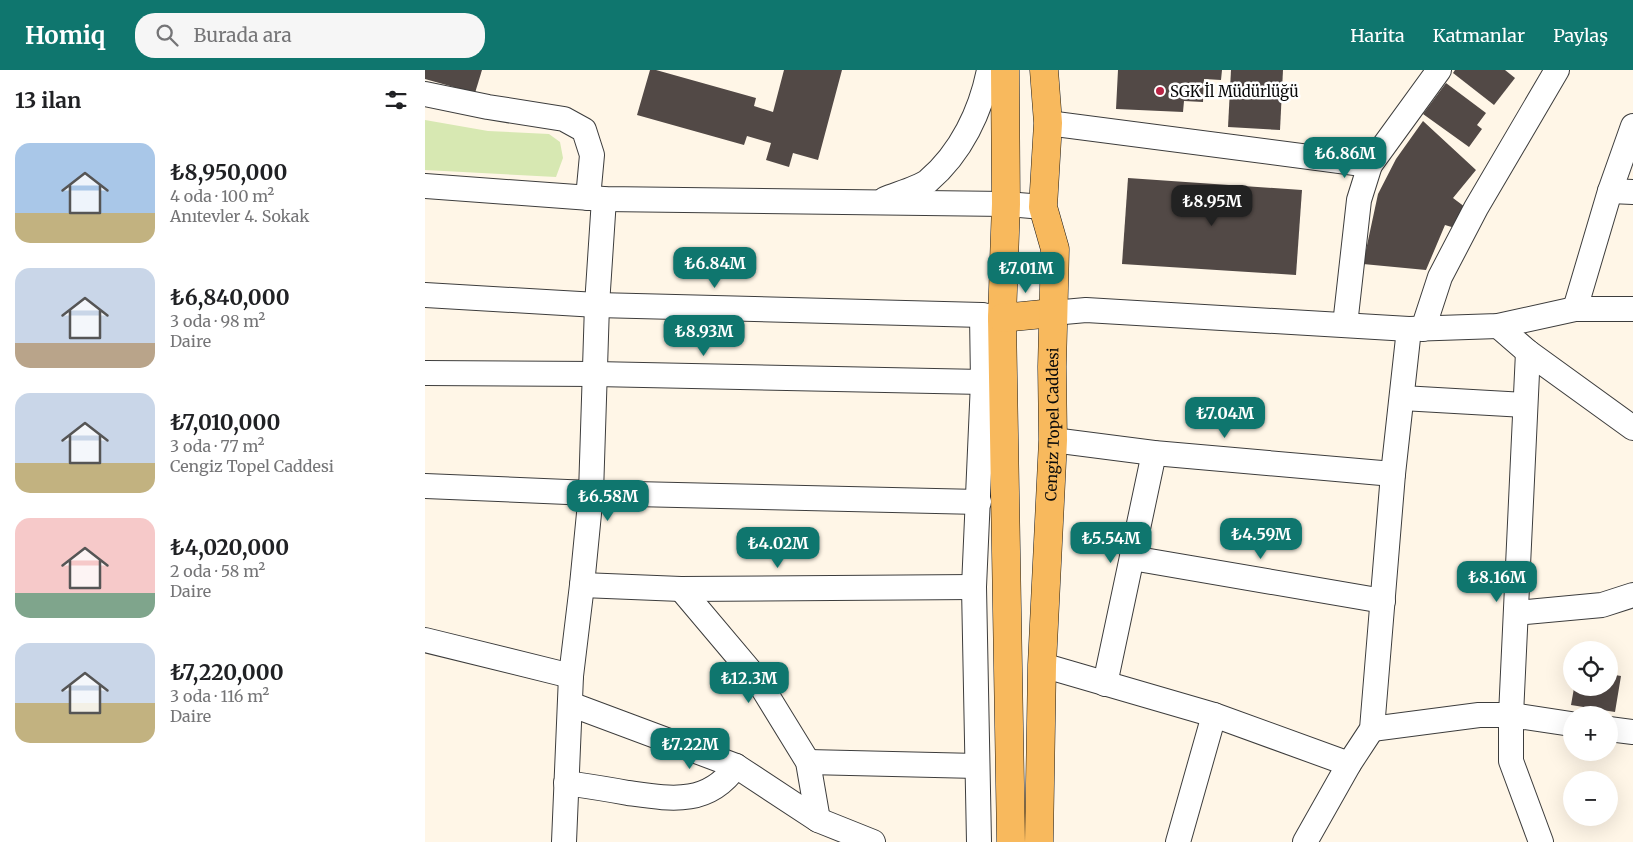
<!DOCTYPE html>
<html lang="tr">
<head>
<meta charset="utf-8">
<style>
  :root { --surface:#fff; --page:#f6f6f6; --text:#202124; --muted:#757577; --accent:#0f766e }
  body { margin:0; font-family:Merriweather,serif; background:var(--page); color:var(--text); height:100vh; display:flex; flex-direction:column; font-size:19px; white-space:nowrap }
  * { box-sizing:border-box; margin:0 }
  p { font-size:16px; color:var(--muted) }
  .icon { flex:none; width:28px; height:28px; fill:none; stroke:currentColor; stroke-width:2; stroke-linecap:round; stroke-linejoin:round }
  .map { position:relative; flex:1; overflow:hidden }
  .drawer { display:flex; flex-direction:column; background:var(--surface); width:425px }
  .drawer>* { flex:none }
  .controls { position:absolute; left:1138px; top:571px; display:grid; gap:10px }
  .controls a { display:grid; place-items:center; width:55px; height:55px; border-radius:50%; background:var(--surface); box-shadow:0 5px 20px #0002; font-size:25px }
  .price { position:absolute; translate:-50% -42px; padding:0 11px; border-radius:10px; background:var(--accent); color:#fff; font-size:16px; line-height:32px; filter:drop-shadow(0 1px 2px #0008) }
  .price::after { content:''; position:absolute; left:50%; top:30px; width:15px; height:11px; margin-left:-8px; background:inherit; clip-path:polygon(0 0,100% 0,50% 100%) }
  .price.active { background:#222; color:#fff }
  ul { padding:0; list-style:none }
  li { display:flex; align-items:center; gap:15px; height:125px; padding:0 15px }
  li span { display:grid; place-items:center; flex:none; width:140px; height:100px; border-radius:15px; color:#555 }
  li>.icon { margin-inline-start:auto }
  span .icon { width:60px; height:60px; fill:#fffc; stroke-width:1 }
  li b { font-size:21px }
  h2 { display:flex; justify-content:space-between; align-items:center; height:60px; padding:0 15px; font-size:21px }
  header { display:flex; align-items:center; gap:30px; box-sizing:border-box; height:70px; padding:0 25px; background:var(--accent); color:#fff }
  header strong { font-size:24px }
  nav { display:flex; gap:28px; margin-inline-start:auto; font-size:18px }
  .search { width:350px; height:45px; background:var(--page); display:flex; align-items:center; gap:12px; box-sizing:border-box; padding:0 18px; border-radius:20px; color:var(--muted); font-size:19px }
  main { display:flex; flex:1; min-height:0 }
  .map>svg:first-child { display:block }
  .green { fill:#d7e8b2 }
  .building { fill:#524946 }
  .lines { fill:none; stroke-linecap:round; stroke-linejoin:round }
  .minor-casing { stroke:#3d3d3d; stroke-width:26 }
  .major-casing { stroke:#1b1b1b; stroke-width:29 }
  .minor { stroke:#fff; stroke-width:24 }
  .major { stroke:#f8b95d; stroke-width:28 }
  .poi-dot { fill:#b82444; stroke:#fff; stroke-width:2 }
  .labels { text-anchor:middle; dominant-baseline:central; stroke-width:5; stroke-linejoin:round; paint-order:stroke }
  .poi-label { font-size:15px; fill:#0a0a0a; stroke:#fff; text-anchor:start }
  .street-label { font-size:15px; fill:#0a0a0a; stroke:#fff }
</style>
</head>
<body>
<header>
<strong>Homiq</strong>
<div class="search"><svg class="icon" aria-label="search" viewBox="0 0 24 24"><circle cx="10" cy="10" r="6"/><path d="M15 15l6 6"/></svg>Burada ara</div>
<nav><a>Harita</a><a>Katmanlar</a><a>Paylaş</a></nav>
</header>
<main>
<section class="drawer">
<h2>13 ilan<svg class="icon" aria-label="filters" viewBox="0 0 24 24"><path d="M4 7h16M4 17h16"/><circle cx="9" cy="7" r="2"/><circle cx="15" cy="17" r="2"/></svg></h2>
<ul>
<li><span style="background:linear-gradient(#a9c7e8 70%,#c2b280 0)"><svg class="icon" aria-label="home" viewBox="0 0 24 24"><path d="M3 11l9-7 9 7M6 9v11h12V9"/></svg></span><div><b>₺8,950,000</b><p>4 oda · 100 m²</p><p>Anıtevler 4. Sokak</p></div></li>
<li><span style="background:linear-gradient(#c9d6e8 75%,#b9a48a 0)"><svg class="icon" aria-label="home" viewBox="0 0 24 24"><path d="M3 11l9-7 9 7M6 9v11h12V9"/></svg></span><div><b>₺6,840,000</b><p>3 oda · 98 m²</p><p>Daire</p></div></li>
<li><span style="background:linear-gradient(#c9d6e8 70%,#c2b280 0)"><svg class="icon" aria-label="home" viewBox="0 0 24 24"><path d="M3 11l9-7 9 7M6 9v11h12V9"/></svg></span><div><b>₺7,010,000</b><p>3 oda · 77 m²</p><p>Cengiz Topel Caddesi</p></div></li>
<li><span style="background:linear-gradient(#f6c9c9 75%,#7fa58c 0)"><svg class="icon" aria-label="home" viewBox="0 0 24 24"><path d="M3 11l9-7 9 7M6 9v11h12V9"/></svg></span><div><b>₺4,020,000</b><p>2 oda · 58 m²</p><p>Daire</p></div></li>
<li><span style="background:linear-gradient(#c9d6e8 60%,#c2b280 0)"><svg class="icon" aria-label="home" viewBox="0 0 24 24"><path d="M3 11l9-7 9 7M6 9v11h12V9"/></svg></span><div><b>₺7,220,000</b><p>3 oda · 116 m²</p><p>Daire</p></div></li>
</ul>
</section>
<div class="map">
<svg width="1208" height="772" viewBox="0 0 1208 772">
  <rect width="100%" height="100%" fill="#fff6e7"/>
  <path class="green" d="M0 50 63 61 124 64 135 72 138 88 131 107 0 100Z"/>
  <g class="building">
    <path d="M0 0H57L50 23 0 9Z"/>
    <path d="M225 0H231L331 28 329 36 348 42 359 0H417L393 90 368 83 364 97 341 90 346 73 322 66 319 75 212 45Z"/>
    <path d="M693 0H797L796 10 779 9 778 32 759 31 758 42 691 39Z"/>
    <path d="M806 0H858L855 60 803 57Z"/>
    <path d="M1030 0H1080L1090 8 1069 35 1028 3Z"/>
    <path d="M1021 13 1061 43 1052 55 1057 59 1044 77 998 44Z"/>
    <path d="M998 51 1051 100 1028 128 1040 137 1030 158 1020 155 1001 200 938 194 953 124 971 89Z"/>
    <path d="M703 108 877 120 871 205 697 194Z"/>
    <path d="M1184 604 1196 606 1190 642 1146 635 1149 618H1184Z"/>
  </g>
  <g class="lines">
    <g class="minor-casing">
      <g id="minor">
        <path d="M0 24 63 37 139 49 159 60 167 85 163 128"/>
        <path d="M623 53 945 95"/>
        <path d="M0 116 179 129 581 134 618 137"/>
        <path d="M1185 121 1208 122"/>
        <path d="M460 129C472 124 494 118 503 111 536 83 556 41 564 0"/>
        <path d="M0 225 172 235 557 245 577 248"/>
        <path d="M1150 239 1185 121 1208 56"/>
        <path d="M628 243 661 240 984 259 1073 256 1150 239H1208"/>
        <path d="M920 255 934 130 945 95 1014 0"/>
        <path d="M1073 256 1103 282 1208 358"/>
        <path d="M998 259 1015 207 1051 138 1132 0"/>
        <path d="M1103 282 1086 645V691L1116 772"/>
        <path d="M0 303 170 304 558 312"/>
        <path d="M977 328 1100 335"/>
        <path d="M628 370 729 383 968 404"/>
        <path d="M0 416 166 423 554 432"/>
        <path d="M707 488 958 531"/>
        <path d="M157 515 256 519 549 517"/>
        <path d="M256 519 332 609 383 692 393 750"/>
        <path d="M1091 543 1177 535 1208 525"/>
        <path d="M0 570 146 606"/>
        <path d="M617 595 789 645 924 694"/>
        <path d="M680 614 729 383"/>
        <path d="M145 634 311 696 393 750 448 772"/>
        <path d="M947 659 1054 645H1086L1146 654"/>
        <path d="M1184 659 1208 662"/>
        <path d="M383 692 552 696"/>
        <path d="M141 713C162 716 182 719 203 723 246 729 283 736 311 696"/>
        <path d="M139 772 146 606 157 515 166 423 172 235 179 129"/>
        <path d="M554 772 549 517 558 312 557 245"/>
        <path d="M753 772 789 645"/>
        <path d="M880 772 924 694 947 659 968 404 984 259"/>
      </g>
    </g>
    <g class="major-casing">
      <g id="major">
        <path d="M580 0 581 134 577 248 586 772"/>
        <path d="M577 248 628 243"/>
        <path id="s1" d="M614 772 617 595 628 370 627 297 630 179 618 137 623 53 619 0"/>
      </g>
    </g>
    <use href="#minor" class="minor"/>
    <use href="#major" class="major"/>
  </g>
  <circle class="poi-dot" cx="735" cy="21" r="5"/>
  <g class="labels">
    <g class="poi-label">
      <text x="745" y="21">SGK İl Müdürlüğü</text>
    </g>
    <g class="street-label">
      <text stroke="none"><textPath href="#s1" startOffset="418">Cengiz Topel Caddesi</textPath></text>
    </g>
  </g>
</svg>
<div class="controls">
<a><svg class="icon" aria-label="locate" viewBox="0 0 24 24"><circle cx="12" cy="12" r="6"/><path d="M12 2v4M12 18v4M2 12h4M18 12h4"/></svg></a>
<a>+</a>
<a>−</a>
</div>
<b class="price" style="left:920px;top:109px">₺6.86M</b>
<b class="price active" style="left:787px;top:157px">₺8.95M</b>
<b class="price" style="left:290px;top:219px">₺6.84M</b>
<b class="price" style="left:601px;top:224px">₺7.01M</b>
<b class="price" style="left:279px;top:287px">₺8.93M</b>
<b class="price" style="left:800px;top:369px">₺7.04M</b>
<b class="price" style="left:183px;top:452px">₺6.58M</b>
<b class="price" style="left:836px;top:490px">₺4.59M</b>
<b class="price" style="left:686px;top:494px">₺5.54M</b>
<b class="price" style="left:353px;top:499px">₺4.02M</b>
<b class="price" style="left:1072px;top:533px">₺8.16M</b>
<b class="price" style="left:324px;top:634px">₺12.3M</b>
<b class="price" style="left:265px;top:700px">₺7.22M</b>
</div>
</main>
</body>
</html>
